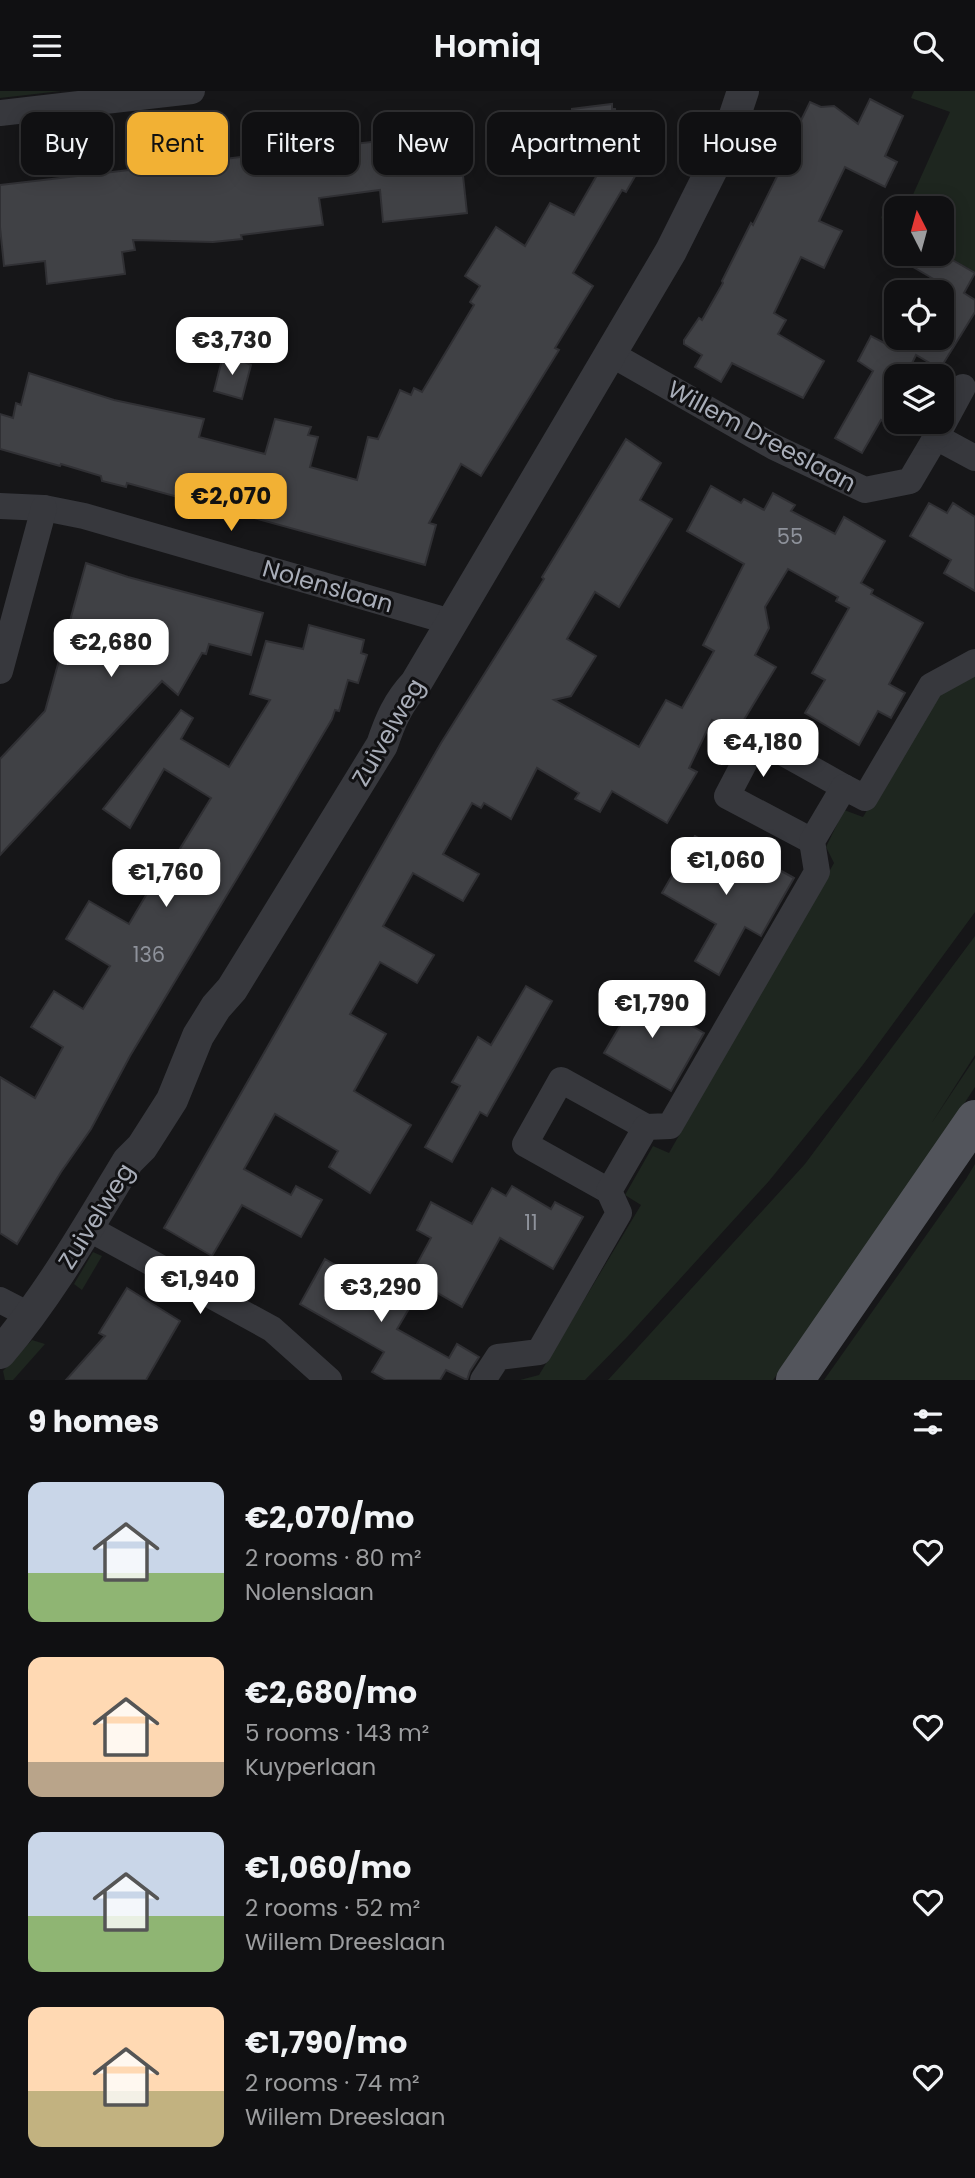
<!DOCTYPE html>
<html lang="en">
<head>
<meta charset="utf-8">
<style>
  :root { --surface:#101012; --page:#19191b; --text:#f1f3f6; --muted:#9c9d9f; --line:#303032; --accent:#f2b134 }
  body { margin:0; font-family:Poppins,sans-serif; background:var(--page); color:var(--text); height:100vh; display:flex; flex-direction:column; font-size:26px; white-space:nowrap }
  * { box-sizing:border-box; margin:0 }
  p { font-size:23px; color:var(--muted) }
  .icon { flex:none; width:38px; height:38px; fill:none; stroke:currentColor; stroke-width:2; stroke-linecap:round; stroke-linejoin:round }
  .map { position:relative; height:1289px; overflow:hidden }
  .details { display:flex; flex-direction:column; background:var(--surface); flex:1 }
  .details>* { flex:none }
  .top-card { position:absolute; left:21px; top:21px; width:934px; height:63px; display:flex; gap:14px }
  .needle { width:46px; rotate:354deg }
  .controls { position:absolute; left:884px; top:105px; display:grid; gap:14px }
  .controls a { display:grid; place-items:center; width:70px; height:70px; border-radius:14px; background:var(--surface); box-shadow:0 4px 18px #0003,0 0 0 2px var(--line); font-size:35px }
  .price { position:absolute; translate:-50% -60px; padding:0 16px; border-radius:14px; background:#fff; color:#222; font-size:23px; line-height:46px; filter:drop-shadow(0 2px 4px #0008) }
  .price::after { content:''; position:absolute; left:50%; top:42px; width:21px; height:16px; margin-left:-10px; background:inherit; clip-path:polygon(0 0,100% 0,50% 100%) }
  .price.on { background:var(--accent); color:#111 }
  ul { padding:0; list-style:none }
  li { display:flex; align-items:center; gap:21px; height:175px; padding:0 28px }
  li span { display:grid; place-items:center; flex:none; width:196px; height:140px; border-radius:14px; color:#555 }
  li>.icon { margin-inline-start:auto }
  span .icon { width:84px; height:84px; fill:#fffc; stroke-width:1 }
  li b { font-size:30px }
  h2 { display:flex; justify-content:space-between; align-items:center; height:84px; padding:0 28px; font-size:30px }
  .tag { padding:0 24px; border-radius:14px; background:var(--surface); box-shadow:0 4px 18px #0003,0 0 0 2px var(--line); font-size:24px; line-height:63px }
  .tag.on { background:var(--accent); color:#111 }
  header { display:flex; justify-content:space-between; align-items:center; height:91px; padding:0 28px; background:var(--surface); font-size:32px; font-weight:600 }
  .map>svg:first-child { display:block }
  .green { fill:#1e261f }
  .building { fill:#404145; stroke:#303034; stroke-width:2 }
  .lines { fill:none; stroke-linecap:round; stroke-linejoin:round }
  .minor { stroke:#37383d; stroke-width:26 }
  .tertiary { stroke:#37383d; stroke-width:32 }
  .primary { stroke:#53555c; stroke-width:38 }
  .labels { text-anchor:middle; dominant-baseline:central; stroke-width:6; stroke-linejoin:round; paint-order:stroke }
  .number-label { font-size:21px; fill:#8e929b }
  .street-label { font-size:24px; fill:#a8adb8; stroke:#111113 }
</style>
</head>
<body>
<header><svg class="icon" aria-label="menu" viewBox="0 0 24 24"><path d="M4 6h16M4 12h16M4 18h16"/></svg>Homiq<svg class="icon" aria-label="search" viewBox="0 0 24 24"><circle cx="10" cy="10" r="6"/><path d="M15 15l6 6"/></svg></header>
<div class="map">
<svg width="975" height="1289" viewBox="0 0 975 1289">
  <rect width="100%" height="100%" fill="#161618"/>
  <g class="green">
    <path d="M0 0H61L0 7Z"/>
    <path d="M914 0H975V181L942 162V117H907L950 21 911 7Z"/>
    <path d="M887 110 905 117H896V135L881 127Z"/>
    <path d="M975 583V821L862 975 769 1090 628 1245 585 1289H520L539 1284 641 1114 625 1104 653 1055 669 1062 834 772 826 756 844 719 863 726 939 599Z"/>
    <path d="M975 845V964L931 1033 975 967V996L933 1060 773 1289H608L805 1073Z"/>
    <path d="M975 1073V1289H824L966 1088Z"/>
    <path d="M93 1161 102 1165 82 1199 74 1193Z"/>
    <path d="M32 1249 45 1253 13 1289H5L3 1280Z"/>
  </g>
  <g class="building">
    <path d="M870 8 903 25 885 65 897 71 885 96 845 76 819 130 842 140 833 158 824 177 801 166 774 222 786 229 778 243 824 270 803 307 732 272 721 291 695 276 702 264 684 253V249L699 227 702 229 723 192 722 190 751 132 753 134 795 49 792 48 810 11 821 16 834 15 858 33Z"/>
    <path d="M612 13V18H615L618 50 646 66 626 101 622 99 573 182 593 195 555 257 559 259 481 385 461 373 429 432 436 434 425 474 127 392 126 396 102 390 101 385 61 373 60 375 0 358V323L13 327 16 312 21 314 29 282 114 309 204 328 199 346 265 363 275 328 311 336 308 344 318 346 310 376 357 389 368 346 378 348 400 299 411 304 414 297 422 301 474 214 470 211 480 195 465 185 496 136 525 155 550 112 574 124 597 84 578 73 575 51 523 57 520 29 572 22V18Z"/>
    <path d="M466 40 470 75H462L467 122 383 131 380 99 319 107 323 134 241 144 242 148 213 151 133 149 135 159 122 161 125 183 47 193 45 170 4 175 0 136V94Z"/>
    <path d="M891 163H942L975 182 964 202 975 209V221L940 278 916 264 906 285H896V338L881 329 862 362 835 347 873 280 858 270 871 245 886 253 893 242 896 247 908 251 910 247H942V201H937L942 193Z"/>
    <path d="M224 261 251 274 242 308 214 300Z"/>
    <path d="M626 348 661 372 640 409 672 428 619 516 595 501 567 548 596 565 571 605 554 609 639 656 666 609 682 617 714 560 703 554 744 473 687 440 711 395 741 412 744 408 764 419 773 402 795 414 791 420 835 443 844 426 885 450 861 492 873 499 871 503 923 532 889 593 905 602 891 627 878 620 859 654 805 622 825 589 812 582 849 517 836 510 838 506 788 478 765 516 769 537 755 564 776 576 736 642 712 629 689 677 697 681 667 732 612 700 600 721 575 708 579 702 537 677 511 728 484 712 481 717 472 712 443 763 479 783 463 810 413 782 383 835 434 864 417 892 380 871 350 923 386 943 354 1000 411 1034 370 1102 329 1076 338 1060 275 1023 244 1078 291 1104 296 1095 322 1109 301 1146 242 1114 212 1165 164 1137 441 652 544 488 542 486Z"/>
    <path d="M929 412 947 422 953 412 975 426V500L944 482 951 469 910 445Z"/>
    <path d="M86 472 128 486 263 522 251 564 209 553 206 563 202 562 178 604 162 590 0 764V668L45 620Z"/>
    <path d="M309 534 364 549 361 562 367 564 358 592 348 589 339 620 335 619 332 628 265 741 130 965 91 1038 61 1081 17 1153 0 1142V986L35 1007 63 956 31 936 54 900 83 918 110 875 66 848 89 810 129 833 158 784 162 787 211 707 164 678 130 737 103 718 181 619 193 627 181 648 229 676 270 609 250 603 266 550 303 558Z"/>
    <path d="M695 745 760 781 765 771 794 787 761 845 745 836 719 884 695 870 716 833 662 802Z"/>
    <path d="M526 895 552 910 487 1025 480 1021 452 1071 425 1056 460 995 452 991 478 946 491 954Z"/>
    <path d="M626 897 704 942 671 1000 604 962 624 928 612 922Z"/>
    <path d="M512 1095 551 1118 555 1111 583 1126 553 1178 500 1147 462 1216 410 1186 431 1147 417 1139 431 1111 472 1133 492 1097 506 1105Z"/>
    <path d="M325 1168 373 1196 381 1182 417 1204 397 1238 449 1267 457 1253 479 1266 470 1280 467 1289 446 1279 440 1289H386L372 1281 384 1261 300 1213Z"/>
    <path d="M127 1197 180 1230 146 1289H66L105 1245 99 1242Z"/>
  </g>
  <g class="lines">
    <g class="minor">
      <path d="M0 22 192 0"/>
      <path d="M611 263 774 356 865 399 910 390 936 346 975 367"/>
      <path d="M936 346 963 296"/>
      <path d="M0 415 44 417 84 425 451 531"/>
      <path d="M0 580 44 417"/>
      <path d="M812 750 727 705 749 663 778 659 844 696"/>
      <path d="M609 1100 525 1053 561 989 646 1036"/>
      <path d="M88 1137 272 1238 329 1289"/>
      <path d="M0 1209 31 1225"/>
      <path d="M483 1289 498 1266 539 1261 619 1122 609 1100 646 1036 670 1035 817 781 812 750 844 696 865 707 931 595 975 571"/>
    </g>
    <path class="tertiary" d="M0 1262C50 1203 88 1136 128 1070L142 1056 172 1009 198 945 216 916 232 898 382 654C390 630 398 611 416 592L671 160 727 48 743 0"/>
    <path class="primary" d="M795 1289 975 1028"/>
  </g>
  <g class="labels">
    <g class="number-label">
      <text x="790" y="445">55</text>
      <text x="149" y="863">136</text>
      <text x="531" y="1131">11</text>
    </g>
    <g class="street-label">
      <text transform="translate(762 345) rotate(28)">Willem Dreeslaan</text>
      <text transform="translate(328 495) rotate(16)">Nolenslaan</text>
      <text transform="translate(388 641) rotate(-60)">Zuivelweg</text>
      <text transform="translate(96 1125) rotate(-58)">Zuivelweg</text>
    </g>
  </g>
</svg>
<div class="controls">
<a><svg class="needle" viewBox="-14 -14 28 28"><path d="M0-13l5 13h-10z" fill="#e53935"/><path d="M0 13l5-13h-10z" fill="#9c9d9f"/></svg></a>
<a><svg class="icon" aria-label="locate" viewBox="0 0 24 24"><circle cx="12" cy="12" r="6"/><path d="M12 2v4M12 18v4M2 12h4M18 12h4"/></svg></a>
<a><svg class="icon" aria-label="layers" viewBox="0 0 24 24"><path d="M12 4l9 5-9 5-9-5zM3 14l9 5 9-5"/></svg></a>
</div>
<b class="price" style="left:232px;top:286px">€3,730</b>
<b class="price on" style="left:231px;top:442px">€2,070</b>
<b class="price" style="left:111px;top:588px">€2,680</b>
<b class="price" style="left:763px;top:688px">€4,180</b>
<b class="price" style="left:726px;top:806px">€1,060</b>
<b class="price" style="left:166px;top:818px">€1,760</b>
<b class="price" style="left:652px;top:949px">€1,790</b>
<b class="price" style="left:200px;top:1225px">€1,940</b>
<b class="price" style="left:381px;top:1233px">€3,290</b>
<div class="top-card">
<a class="tag">Buy</a>
<a class="tag on">Rent</a>
<a class="tag">Filters</a>
<a class="tag">New</a>
<a class="tag">Apartment</a>
<a class="tag">House</a>
</div>
</div>
<section class="details">
<h2>9 homes<svg class="icon" aria-label="filters" viewBox="0 0 24 24"><path d="M4 7h16M4 17h16"/><circle cx="9" cy="7" r="2"/><circle cx="15" cy="17" r="2"/></svg></h2>
<ul>
<li><span style="background:linear-gradient(#c9d6e8 65%,#8fb573 0)"><svg class="icon" aria-label="home" viewBox="0 0 24 24"><path d="M3 11l9-7 9 7M6 9v11h12V9"/></svg></span><div><b>€2,070/mo</b><p>2 rooms · 80 m²</p><p>Nolenslaan</p></div><svg class="icon" aria-label="heart" viewBox="0 0 24 24"><path d="M12 20l-8-8c-3-5 5-10 8-4 3-6 11-1 8 4z"/></svg></li>
<li><span style="background:linear-gradient(#ffd9b3 75%,#b9a48a 0)"><svg class="icon" aria-label="home" viewBox="0 0 24 24"><path d="M3 11l9-7 9 7M6 9v11h12V9"/></svg></span><div><b>€2,680/mo</b><p>5 rooms · 143 m²</p><p>Kuyperlaan</p></div><svg class="icon" aria-label="heart" viewBox="0 0 24 24"><path d="M12 20l-8-8c-3-5 5-10 8-4 3-6 11-1 8 4z"/></svg></li>
<li><span style="background:linear-gradient(#c9d6e8 60%,#8fb573 0)"><svg class="icon" aria-label="home" viewBox="0 0 24 24"><path d="M3 11l9-7 9 7M6 9v11h12V9"/></svg></span><div><b>€1,060/mo</b><p>2 rooms · 52 m²</p><p>Willem Dreeslaan</p></div><svg class="icon" aria-label="heart" viewBox="0 0 24 24"><path d="M12 20l-8-8c-3-5 5-10 8-4 3-6 11-1 8 4z"/></svg></li>
<li><span style="background:linear-gradient(#ffd9b3 60%,#c2b280 0)"><svg class="icon" aria-label="home" viewBox="0 0 24 24"><path d="M3 11l9-7 9 7M6 9v11h12V9"/></svg></span><div><b>€1,790/mo</b><p>2 rooms · 74 m²</p><p>Willem Dreeslaan</p></div><svg class="icon" aria-label="heart" viewBox="0 0 24 24"><path d="M12 20l-8-8c-3-5 5-10 8-4 3-6 11-1 8 4z"/></svg></li>
</ul>
</section>
</body>
</html>
